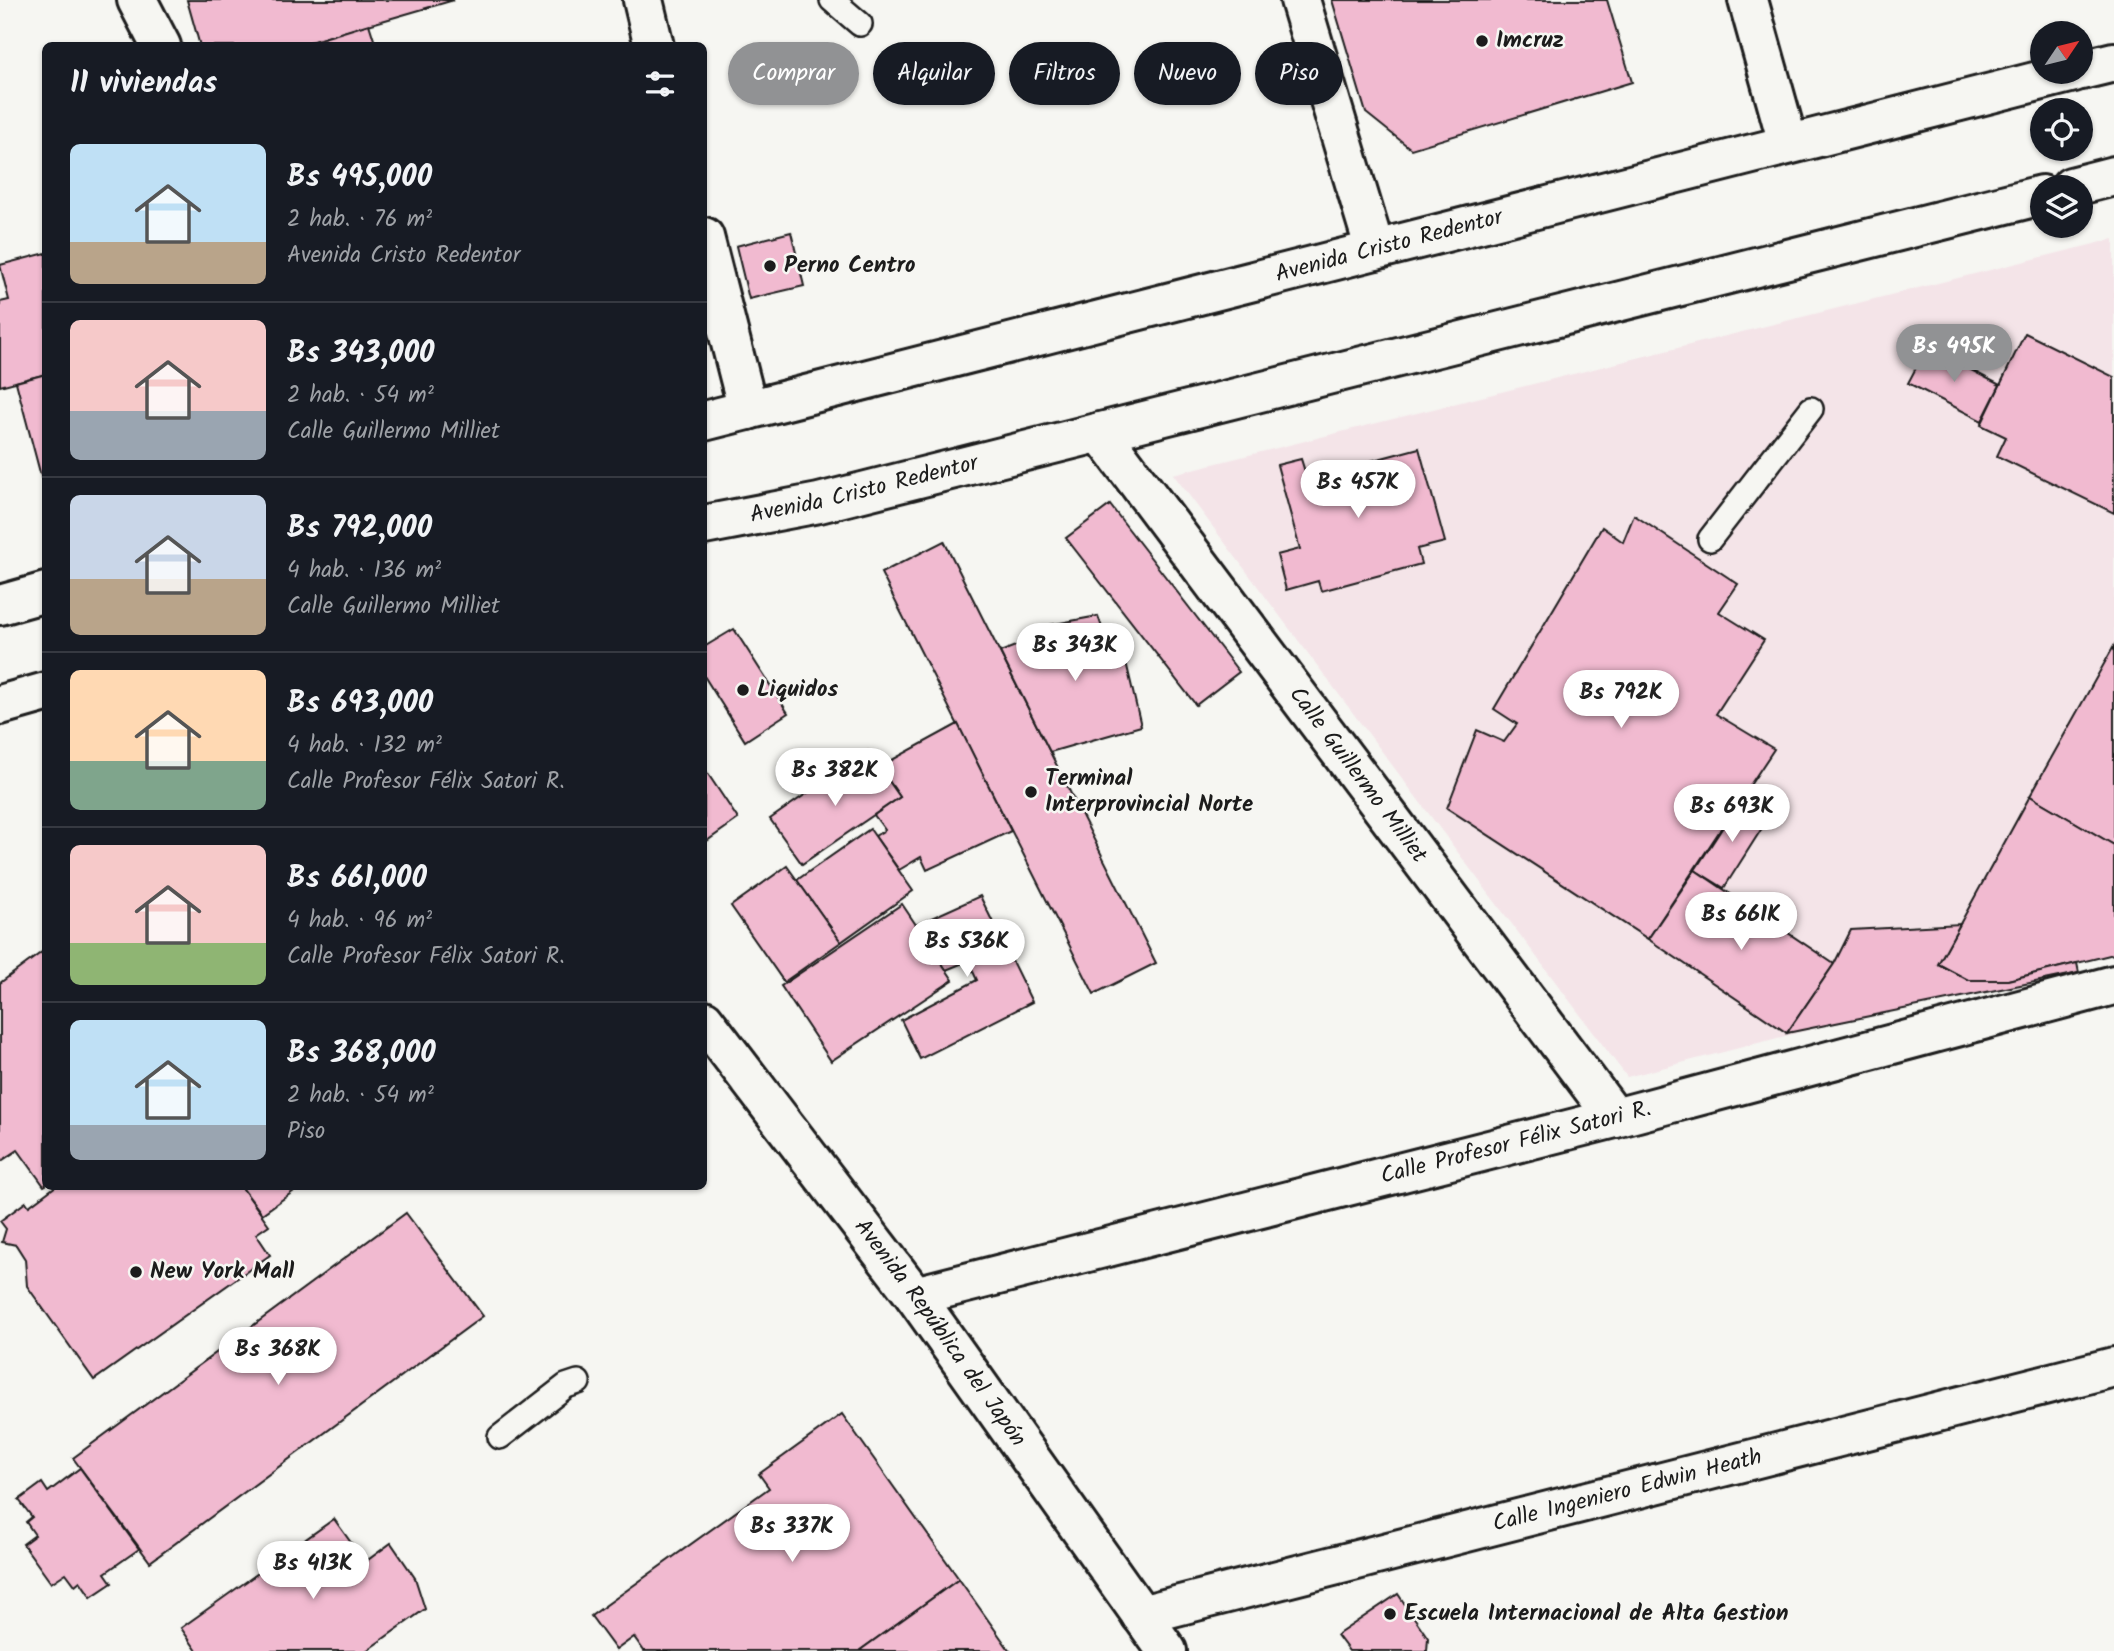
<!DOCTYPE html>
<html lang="es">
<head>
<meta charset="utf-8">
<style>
  :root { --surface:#171b24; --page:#242831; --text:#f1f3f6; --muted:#9ea1a6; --line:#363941; --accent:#919294 }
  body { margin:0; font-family:Kalam,sans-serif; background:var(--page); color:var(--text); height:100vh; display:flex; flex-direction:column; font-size:26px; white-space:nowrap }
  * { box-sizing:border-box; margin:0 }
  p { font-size:23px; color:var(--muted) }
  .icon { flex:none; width:38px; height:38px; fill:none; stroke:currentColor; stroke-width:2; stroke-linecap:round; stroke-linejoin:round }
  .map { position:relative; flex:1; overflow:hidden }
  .sheet { position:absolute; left:42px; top:42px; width:665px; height:1148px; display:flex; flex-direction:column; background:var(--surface); border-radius:10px; box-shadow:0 2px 5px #0004 }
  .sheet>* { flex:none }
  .top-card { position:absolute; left:728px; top:42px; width:665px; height:63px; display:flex; gap:14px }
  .needle { width:46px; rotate:55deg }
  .buttons { position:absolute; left:2030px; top:21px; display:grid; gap:14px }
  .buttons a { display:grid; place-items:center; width:63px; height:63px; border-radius:50%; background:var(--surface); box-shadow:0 2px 5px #0004; font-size:35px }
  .price { position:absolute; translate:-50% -60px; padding:0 16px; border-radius:24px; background:#fff; color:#222; font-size:23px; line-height:46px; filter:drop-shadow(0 2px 4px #0008) }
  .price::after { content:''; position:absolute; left:50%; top:42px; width:21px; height:16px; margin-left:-10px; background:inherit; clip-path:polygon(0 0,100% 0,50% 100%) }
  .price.current { background:var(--accent); color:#fff }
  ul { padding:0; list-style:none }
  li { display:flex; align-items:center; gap:21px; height:175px; padding:0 28px }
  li+li { border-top:2px solid var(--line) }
  li span { display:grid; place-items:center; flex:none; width:196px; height:140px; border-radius:10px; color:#555 }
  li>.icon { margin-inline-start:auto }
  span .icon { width:84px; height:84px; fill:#fffc; stroke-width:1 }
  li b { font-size:30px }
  h2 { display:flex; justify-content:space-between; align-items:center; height:84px; padding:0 28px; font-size:30px }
  .pill { padding:0 24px; border-radius:32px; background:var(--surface); box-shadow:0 2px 5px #0004; font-size:24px; line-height:63px }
  .pill.current { background:var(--accent); color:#fff }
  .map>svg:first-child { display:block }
  .built { fill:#f4e4e8 }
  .building { fill:#f1bad0; stroke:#1c1c1c; stroke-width:2 }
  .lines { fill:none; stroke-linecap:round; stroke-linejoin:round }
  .service-casing { stroke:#1c1c1c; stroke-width:28 }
  .minor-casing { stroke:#1c1c1c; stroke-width:44 }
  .tertiary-casing { stroke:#1c1c1c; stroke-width:44 }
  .primary-casing { stroke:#1c1c1c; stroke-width:44 }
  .service { stroke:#f6f6f2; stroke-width:23 }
  .minor { stroke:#f6f6f2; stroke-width:38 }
  .tertiary { stroke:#f6f6f2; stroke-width:38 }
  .primary { stroke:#f6f6f2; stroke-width:38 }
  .poi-dot { fill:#1c1c1c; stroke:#f6f6f2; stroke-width:2.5 }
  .labels { text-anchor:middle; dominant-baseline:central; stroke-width:5; stroke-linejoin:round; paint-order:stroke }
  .poi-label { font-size:23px; font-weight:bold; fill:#1c1c1c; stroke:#f6f6f2; text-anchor:start }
  .street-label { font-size:23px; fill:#1c1c1c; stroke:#f6f6f2 }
</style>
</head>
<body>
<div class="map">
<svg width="2114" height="1651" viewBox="0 0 2114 1651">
  <rect width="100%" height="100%" fill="#f6f6f2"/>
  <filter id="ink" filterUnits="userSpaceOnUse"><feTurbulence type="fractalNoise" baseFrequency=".0143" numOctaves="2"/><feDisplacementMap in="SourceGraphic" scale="14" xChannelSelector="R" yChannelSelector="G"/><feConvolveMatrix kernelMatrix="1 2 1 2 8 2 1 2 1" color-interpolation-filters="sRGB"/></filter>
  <g filter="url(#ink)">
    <path class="built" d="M2114 239V951L1627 1077 1173 474Z"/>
    <g class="building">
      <path d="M187 0H454L296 46H200Z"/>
      <path d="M1332 0H1607L1632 82 1411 149 1366 113Z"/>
      <path d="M369 24 376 46H304V44Z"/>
      <path d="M791 232 804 286 749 299 736 246Z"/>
      <path d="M46 253V374L0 386V302L9 300 0 265Z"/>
      <path d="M2025 333 2114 377V513L1997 456 2006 437 1981 425Z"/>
      <path d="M1927 347 2000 385 1982 421 1908 383Z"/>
      <path d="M46 374V479L42 480 16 382Z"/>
      <path d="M1419 448 1445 542 1417 549 1421 564 1321 591 1318 581 1286 590 1277 555 1300 549 1277 465 1301 459 1307 478Z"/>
      <path d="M1110 505 1239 672 1196 705 1066 538Z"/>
      <path d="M1634 515 1738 584 1719 612 1764 640 1716 714 1774 749 1648 939 1447 808 1477 730 1504 742 1517 724 1494 709 1602 527 1623 542Z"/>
      <path d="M944 541 1156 963 1094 994 881 573Z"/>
      <path d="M1098 616 1105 636 1119 632 1141 726 1050 752 1000 652 1046 634 1044 626Z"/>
      <path d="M734 629 788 713 745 741 704 676V647Z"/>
      <path d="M2114 646V845L2030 796Z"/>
      <path d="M958 724 1011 831 927 870 921 857 899 870 875 836 885 830 874 815 900 797 879 767Z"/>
      <path d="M868 751 900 797 802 864 770 819Z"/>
      <path d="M704 768 738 819 704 843Z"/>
      <path d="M2030 796 2114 845V954L2008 980H1968L1938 964Z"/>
      <path d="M1741 799 1769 817 1724 888 1695 870Z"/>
      <path d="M870 829 913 891 841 942 797 880Z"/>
      <path d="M787 866 841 942 784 982 731 906Z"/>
      <path d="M1695 870 1834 964 1787 1033 1648 939Z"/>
      <path d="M980 896 1032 1002 920 1059 901 1020 977 980 968 961 946 970 916 925Z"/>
      <path d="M902 904 953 980 831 1061 781 986Z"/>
      <path d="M1960 924 1938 964 1968 980H2008L2077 963 2079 973 1787 1033 1834 964 1851 930Z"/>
      <path d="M46 949V1185L44 1186 18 1150 0 1162V983Z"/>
      <path d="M56 1186H241L269 1225 256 1234 270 1255 94 1380 27 1286 25 1259 16 1245 2 1242 6 1229 0 1221 26 1202 29 1206Z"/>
      <path d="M241 1186H301L262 1214Z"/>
      <path d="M406 1213 483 1316 150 1562 73 1458Z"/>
      <path d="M842 1414 959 1579 859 1651H644L634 1637 616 1650 591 1616 769 1488 759 1474Z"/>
      <path d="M80 1468 139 1549 105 1573 112 1583 91 1597 80 1581 75 1585 66 1573 51 1583 23 1544 35 1535 26 1522 32 1517 19 1500 42 1483 48 1492Z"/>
      <path d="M334 1519 365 1562 391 1543 415 1578 425 1609 366 1651H197L181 1628Z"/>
      <path d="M959 1579 1010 1651H859Z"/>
      <path d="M1398 1594 1428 1638 1427 1651H1349L1337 1635Z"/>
    </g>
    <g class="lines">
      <g class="service-casing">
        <g id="service">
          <path d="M832 0 860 24"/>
          <path d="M1710 539 1811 409"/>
          <path d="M500 1437 566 1386 578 1382"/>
        </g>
      </g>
      <g class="minor-casing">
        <g id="minor">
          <path d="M643 0 654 46"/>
          <path d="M1300 0 1375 250"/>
          <path d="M1748 0 1788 143"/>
          <path d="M704 237 748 410"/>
          <path id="s1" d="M1100 432 1615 1118"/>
          <path id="s2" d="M915 1296 1615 1118 2114 985"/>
          <path id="s3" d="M1141 1615 2114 1367"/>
        </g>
      </g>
      <g class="tertiary-casing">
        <g id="tertiary">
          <path d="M137 0 161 46"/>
          <path id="s4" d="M704 1020 915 1296 1167 1651"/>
        </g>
      </g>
      <g class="primary-casing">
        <g id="primary">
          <path d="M2081 70 2114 62"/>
          <path d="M2071 187 2114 176"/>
          <path id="s5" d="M704 421C1161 308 1616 185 2074 72"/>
          <path id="s6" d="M704 525 819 503 2042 195"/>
          <path d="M0 605 46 592"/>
          <path d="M0 705 46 692"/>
        </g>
      </g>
      <use href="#service" class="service"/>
      <use href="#minor" class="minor"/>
      <use href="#tertiary" class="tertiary"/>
      <use href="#primary" class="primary"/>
    </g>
  </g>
  <g class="poi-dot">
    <circle cx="1482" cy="41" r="7"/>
    <circle cx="770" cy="266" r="7"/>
    <circle cx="743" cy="690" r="7"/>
    <circle cx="1031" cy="792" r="7"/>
    <circle cx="136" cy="1272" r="7"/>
    <circle cx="1390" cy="1614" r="7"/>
  </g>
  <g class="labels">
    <g class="poi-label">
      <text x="1496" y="41">Imcruz</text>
      <text x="784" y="266">Perno Centro</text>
      <text x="757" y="690">Liquidos</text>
      <text x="1045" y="779">Terminal<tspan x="1045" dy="26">Interprovincial Norte</tspan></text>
      <text x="150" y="1272">New York Mall</text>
      <text x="1404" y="1614">Escuela Internacional de Alta Gestion</text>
    </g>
    <g class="street-label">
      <text stroke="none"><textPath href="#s5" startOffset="707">Avenida Cristo Redentor</textPath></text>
      <text stroke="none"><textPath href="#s6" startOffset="164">Avenida Cristo Redentor</textPath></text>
      <text stroke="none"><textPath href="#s1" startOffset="429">Calle Guillermo Milliet</textPath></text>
      <text stroke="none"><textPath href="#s2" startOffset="620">Calle Profesor Félix Satori R.</textPath></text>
      <text stroke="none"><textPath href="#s4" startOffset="392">Avenida República del Japón</textPath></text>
      <text stroke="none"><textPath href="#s3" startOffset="502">Calle Ingeniero Edwin Heath</textPath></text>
    </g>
  </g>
</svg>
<div class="buttons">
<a><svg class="needle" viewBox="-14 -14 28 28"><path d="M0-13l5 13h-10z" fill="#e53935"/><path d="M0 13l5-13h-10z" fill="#9ea1a6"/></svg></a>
<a><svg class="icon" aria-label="locate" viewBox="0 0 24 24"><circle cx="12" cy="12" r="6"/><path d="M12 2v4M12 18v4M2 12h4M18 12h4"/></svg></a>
<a><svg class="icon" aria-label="layers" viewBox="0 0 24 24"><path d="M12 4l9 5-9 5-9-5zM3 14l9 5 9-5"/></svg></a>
</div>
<b class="price current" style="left:1954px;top:384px">Bs 495K</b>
<b class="price" style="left:1358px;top:520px">Bs 457K</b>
<b class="price" style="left:1075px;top:683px">Bs 343K</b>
<b class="price" style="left:1621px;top:730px">Bs 792K</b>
<b class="price" style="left:835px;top:808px">Bs 382K</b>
<b class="price" style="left:1732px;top:844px">Bs 693K</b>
<b class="price" style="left:1741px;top:952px">Bs 661K</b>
<b class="price" style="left:967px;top:979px">Bs 536K</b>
<b class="price" style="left:278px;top:1387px">Bs 368K</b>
<b class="price" style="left:792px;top:1564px">Bs 337K</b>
<b class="price" style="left:313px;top:1601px">Bs 413K</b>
<div class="top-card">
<a class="pill current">Comprar</a>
<a class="pill">Alquilar</a>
<a class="pill">Filtros</a>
<a class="pill">Nuevo</a>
<a class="pill">Piso</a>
</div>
<section class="sheet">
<h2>11 viviendas<svg class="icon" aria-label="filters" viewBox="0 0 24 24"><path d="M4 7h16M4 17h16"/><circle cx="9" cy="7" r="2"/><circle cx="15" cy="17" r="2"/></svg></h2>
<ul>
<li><span style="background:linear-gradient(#bfe0f5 70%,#b9a48a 0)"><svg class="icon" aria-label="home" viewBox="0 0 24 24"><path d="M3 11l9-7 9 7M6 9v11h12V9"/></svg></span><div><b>Bs 495,000</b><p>2 hab. · 76 m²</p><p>Avenida Cristo Redentor</p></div></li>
<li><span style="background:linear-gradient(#f6c9c9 65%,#9aa5b1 0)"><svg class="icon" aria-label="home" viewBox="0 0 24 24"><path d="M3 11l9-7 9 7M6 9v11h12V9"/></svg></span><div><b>Bs 343,000</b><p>2 hab. · 54 m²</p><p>Calle Guillermo Milliet</p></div></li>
<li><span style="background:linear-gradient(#c9d6e8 60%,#b9a48a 0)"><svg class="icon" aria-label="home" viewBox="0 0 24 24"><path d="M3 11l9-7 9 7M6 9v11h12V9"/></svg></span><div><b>Bs 792,000</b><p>4 hab. · 136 m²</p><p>Calle Guillermo Milliet</p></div></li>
<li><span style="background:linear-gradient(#ffd9b3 65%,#7fa58c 0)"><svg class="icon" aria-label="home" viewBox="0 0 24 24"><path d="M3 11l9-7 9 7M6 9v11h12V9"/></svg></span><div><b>Bs 693,000</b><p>4 hab. · 132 m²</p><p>Calle Profesor Félix Satori R.</p></div></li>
<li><span style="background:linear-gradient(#f6c9c9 70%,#8fb573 0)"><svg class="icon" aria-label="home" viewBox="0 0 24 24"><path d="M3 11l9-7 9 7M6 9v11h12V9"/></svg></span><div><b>Bs 661,000</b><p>4 hab. · 96 m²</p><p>Calle Profesor Félix Satori R.</p></div></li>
<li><span style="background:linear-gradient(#bfe0f5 75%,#9aa5b1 0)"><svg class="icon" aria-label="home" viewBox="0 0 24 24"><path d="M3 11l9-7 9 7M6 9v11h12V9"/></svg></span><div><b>Bs 368,000</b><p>2 hab. · 54 m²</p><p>Piso</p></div></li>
</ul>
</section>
</div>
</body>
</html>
